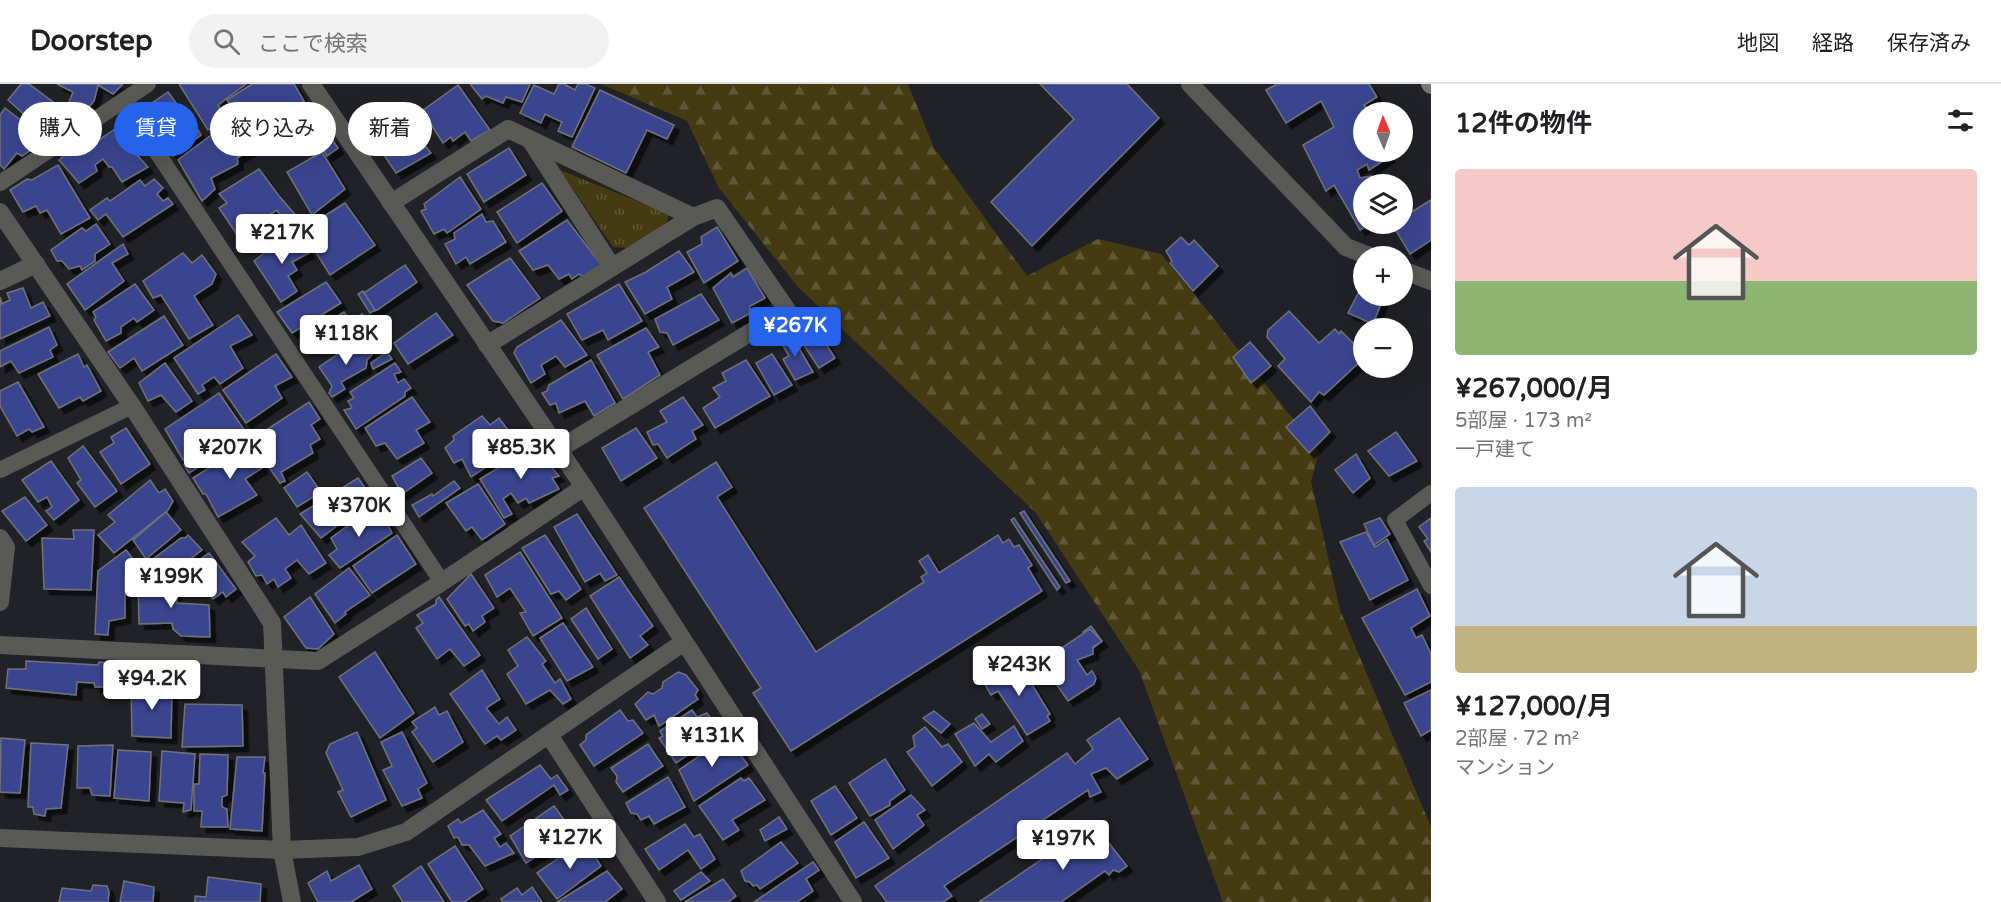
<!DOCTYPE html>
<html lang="ja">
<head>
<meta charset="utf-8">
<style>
  :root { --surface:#fff; --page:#f2f2f2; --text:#202124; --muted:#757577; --line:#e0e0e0; --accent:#2563eb }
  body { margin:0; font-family:"Varela Round","Noto Sans JP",sans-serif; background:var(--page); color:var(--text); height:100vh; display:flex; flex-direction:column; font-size:22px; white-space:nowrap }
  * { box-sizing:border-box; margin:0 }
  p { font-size:20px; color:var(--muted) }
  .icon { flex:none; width:33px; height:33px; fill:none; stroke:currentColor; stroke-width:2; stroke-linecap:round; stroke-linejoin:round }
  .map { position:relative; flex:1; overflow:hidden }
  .side { display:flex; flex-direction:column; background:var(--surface); width:570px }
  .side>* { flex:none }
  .hud { position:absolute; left:18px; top:18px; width:570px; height:54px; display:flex; gap:12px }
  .needle { width:39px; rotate:358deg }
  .fabs { position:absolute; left:1353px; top:18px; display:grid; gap:12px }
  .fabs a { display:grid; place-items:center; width:60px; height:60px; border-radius:50%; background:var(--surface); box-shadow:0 6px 24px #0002; font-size:30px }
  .price { position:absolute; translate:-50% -51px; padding:0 14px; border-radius:6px; background:#fff; color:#222; font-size:20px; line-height:39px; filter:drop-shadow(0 2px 3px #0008) }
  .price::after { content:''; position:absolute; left:50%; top:36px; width:18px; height:14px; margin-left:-9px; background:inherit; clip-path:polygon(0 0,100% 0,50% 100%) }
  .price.selected { background:var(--accent); color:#fff }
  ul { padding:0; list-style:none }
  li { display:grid; align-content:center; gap:12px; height:318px; padding:0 24px }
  li span { display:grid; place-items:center; height:186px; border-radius:6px; color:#555 }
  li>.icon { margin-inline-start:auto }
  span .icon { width:108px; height:108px; fill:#fffc; stroke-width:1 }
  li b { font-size:26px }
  h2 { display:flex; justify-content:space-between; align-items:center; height:72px; padding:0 24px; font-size:26px }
  .tag { padding:0 21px; border-radius:27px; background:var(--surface); box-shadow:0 6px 24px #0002; font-size:21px; line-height:54px }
  .tag.selected { background:var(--accent); color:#fff }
  header { display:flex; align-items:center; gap:36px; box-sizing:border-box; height:84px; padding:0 30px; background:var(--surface); border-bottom:2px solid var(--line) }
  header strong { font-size:28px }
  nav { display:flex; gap:33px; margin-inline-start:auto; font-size:21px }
  .search { width:420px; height:54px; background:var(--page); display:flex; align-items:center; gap:15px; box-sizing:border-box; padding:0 21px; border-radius:33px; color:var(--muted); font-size:22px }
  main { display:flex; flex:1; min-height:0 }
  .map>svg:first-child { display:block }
  .grass { fill:url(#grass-tufts) }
  .forest { fill:url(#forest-firs) }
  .building { fill:#3a448f; stroke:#717379; stroke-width:1.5; filter:url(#shadow) }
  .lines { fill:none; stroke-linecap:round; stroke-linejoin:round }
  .lane { stroke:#595956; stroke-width:16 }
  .street { stroke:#595956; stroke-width:18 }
  .secondary { stroke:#787873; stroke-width:18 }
</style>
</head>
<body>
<header>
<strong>Doorstep</strong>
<div class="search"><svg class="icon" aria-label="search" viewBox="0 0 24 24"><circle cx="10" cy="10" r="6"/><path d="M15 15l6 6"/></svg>ここで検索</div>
<nav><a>地図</a><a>経路</a><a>保存済み</a></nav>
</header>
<main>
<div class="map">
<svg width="1431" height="818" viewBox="0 0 1431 818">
  <defs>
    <pattern id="grass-tufts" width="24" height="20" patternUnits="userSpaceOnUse" patternTransform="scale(1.5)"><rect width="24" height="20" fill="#443b13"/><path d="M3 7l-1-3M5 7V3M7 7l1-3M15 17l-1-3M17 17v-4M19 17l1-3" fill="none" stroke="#5f5836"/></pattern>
    <pattern id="forest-firs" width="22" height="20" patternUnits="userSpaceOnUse" patternTransform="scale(1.5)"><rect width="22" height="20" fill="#443b13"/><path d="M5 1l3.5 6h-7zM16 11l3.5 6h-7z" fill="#5f5836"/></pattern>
    <filter id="shadow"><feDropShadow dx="5.5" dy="5.5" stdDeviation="0" flood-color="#0009"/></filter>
  </defs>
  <rect width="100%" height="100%" fill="#212227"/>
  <path class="grass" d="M560 86 669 130 665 144 626 164 613 163Z"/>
  <path class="forest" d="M601 0H908L934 64 1027 192 1098 155 1161 170 1207 226 1319 368 1311 397 1340 526 1431 743V818H1223L1139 586 1036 429 798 203 719 104 687 37Z"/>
  <g class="building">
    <path d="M21 0H29L61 24 51 37 63 46 49 53 8 16Z"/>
    <path d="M57 0H123L113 10 98 1 94 17 84 29 69 18 73 8Z"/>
    <path d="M179 0H246L218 21 226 33 208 46Z"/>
    <path d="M252 0H294L304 17 284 30 283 24 261 37 262 43 251 48 236 28 239 26 237 23 231 22 227 16Z"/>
    <path d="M470 0H530L522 18 506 13 503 19 486 12 482 15Z"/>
    <path d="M559 0H564L575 6 578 0H586L595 4 572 53 558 47 562 38 545 30 541 39 520 29 534 1 554 10Z"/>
    <path d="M1040 0H1127L1159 34 1032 162 991 118 1074 35Z"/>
    <path d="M1277 0H1369L1377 13 1364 21 1369 28H1364V68H1387L1389 73 1369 86 1367 80 1357 86 1360 94 1371 92 1376 100H1364V140H1370L1360 146 1334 101 1326 107 1303 61 1334 43 1321 17 1286 39 1266 6Z"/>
    <path d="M458 1 490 46 471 57 465 48 453 57 451 53 443 59 422 27Z"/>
    <path d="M600 6 674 41 667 55 647 46 626 89 572 63Z"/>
    <path d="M168 8 192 40 183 47 186 52 198 46 201 51 173 72 142 26Z"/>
    <path d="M5 24 37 49 29 60 32 65 22 72 17 69 4 85 0 81V31Z"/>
    <path d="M230 37 251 66 237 74 238 80 211 94 215 105 202 117 178 76Z"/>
    <path d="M406 38 431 69 396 89 382 68 388 64 379 54Z"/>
    <path d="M121 41 138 72 148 83 122 98 112 83H109L103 75 95 81 97 87 79 99 59 76 79 59 87 60 93 54 100 55Z"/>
    <path d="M331 54 338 64 327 72 321 62Z"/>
    <path d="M509 64 526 91 484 118 467 90Z"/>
    <path d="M322 68 345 105 312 131 287 88Z"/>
    <path d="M58 81 90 134 61 150 47 126 40 129 36 122 23 128 10 106 27 95 32 96Z"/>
    <path d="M259 85 279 112 299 135 296 138 290 131 283 135 277 126 264 134 257 145 240 155 219 124 227 119 219 110Z"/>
    <path d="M460 93 481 125 447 149 444 145 434 150 421 127 426 125 424 120Z"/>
    <path d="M154 95 163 104 157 110 163 117 168 114 173 120 123 153 106 130 98 136 90 126 107 114 110 117 140 96 145 102Z"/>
    <path d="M542 99 562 127 517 159 497 128Z"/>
    <path d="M1431 116V156L1410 170 1392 140H1402V134Z"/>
    <path d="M345 119 375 161 330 191 302 146Z"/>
    <path d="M482 130 486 138 493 137 506 158 470 180 466 173 456 180 445 160 455 155 454 149Z"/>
    <path d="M567 136 602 182 583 193 579 190 572 195 569 190 559 195 548 181 533 186 519 167Z"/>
    <path d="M96 140 110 160 95 170V177L82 186 80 182 69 185 62 177H57L51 166 82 144 86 147Z"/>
    <path d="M717 143 738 177 704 199 687 168 702 160 701 153Z"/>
    <path d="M293 147 309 169 292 178 297 186 288 192 297 207 281 218 254 177Z"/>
    <path d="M1181 153 1189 161 1194 156 1218 182 1193 207 1170 179 1172 177 1166 167Z"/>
    <path d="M123 160 128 170 112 179 124 197 85 226 67 200Z"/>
    <path d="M679 167 694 188 667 203 672 215 645 230 625 198 646 188Z"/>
    <path d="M183 169 192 179 202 171 216 190 212 200 194 212 213 241 189 255 161 211 153 214 143 197Z"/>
    <path d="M510 174 540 214 503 239 493 237 467 201Z"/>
    <path d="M405 181 417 198 377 226 370 228 361 211Z"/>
    <path d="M747 184 765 214 750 222 749 230 732 239 713 204 731 189 733 193Z"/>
    <path d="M326 198 341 219 292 249 277 228Z"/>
    <path d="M135 200 154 226 137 238 134 234 121 243V249L106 257 94 236 96 233 93 228Z"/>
    <path d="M619 200 642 237 608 256 603 246 582 256 567 230Z"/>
    <path d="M23 204 31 224 43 218 50 232 0 255V213L2 220 10 216 7 209Z"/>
    <path d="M1361 204 1364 205V212H1376L1383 215 1373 240 1348 229Z"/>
    <path d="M363 207 375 226 370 229 358 210Z"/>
    <path d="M701 210 719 236 673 261 667 249 660 248 655 235Z"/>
    <path d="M1289 227 1319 259 1335 245 1339 250 1341 247 1364 270V274L1324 311 1319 308 1311 318 1278 282 1285 275 1267 253 1268 246Z"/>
    <path d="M344 228 358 248 329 267 318 245Z"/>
    <path d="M436 229 453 251 408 280 394 259Z"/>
    <path d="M362 230 375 245 367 249 357 233Z"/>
    <path d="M238 231 252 251 230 262 243 284 220 300 214 293 202 301 205 306 198 310 174 274Z"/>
    <path d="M164 232 183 261 142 287 134 274 120 284 108 268Z"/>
    <path d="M561 236 587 271 565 283 556 272 541 281 545 290 531 299 514 269 517 263Z"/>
    <path d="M49 243 57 261 50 266 53 273 19 289 11 277 0 283V267Z"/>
    <path d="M815 243 835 274 819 284 799 254Z"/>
    <path d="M646 244 659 263 648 268 660 291 623 315 597 271Z"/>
    <path d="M790 249 813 288 795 296 783 275 789 272 779 255Z"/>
    <path d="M360 255 372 271 367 276 366 284 341 298 345 305 332 313 329 309 332 302 319 283Z"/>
    <path d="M1250 258 1271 282 1251 299 1233 273Z"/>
    <path d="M387 268 392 275 373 285 371 279Z"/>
    <path d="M78 270 84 283 87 281 101 307 83 317 80 313 59 324 38 290Z"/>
    <path d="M276 270 292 293 275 302 282 314 246 339 223 306Z"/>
    <path d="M772 270 792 301 774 311 756 279Z"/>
    <path d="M591 276 615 319 594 332 585 317 559 329 556 319 550 321 542 309 547 307 549 301Z"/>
    <path d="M746 276 770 312 715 344 703 324 720 313 713 304 726 297 722 289Z"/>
    <path d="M165 279 192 317 176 328 161 311 148 317 139 299Z"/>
    <path d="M395 279 401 288 394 290 398 299 404 295 411 304 405 308V312L356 345 344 326 352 324 348 317 354 314 350 308Z"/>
    <path d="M18 298 44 343 32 348 29 345 17 352 0 322V307Z"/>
    <path d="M219 309 247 350 236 356 234 353 214 369 207 359 183 376 165 345Z"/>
    <path d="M412 313 430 338 416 346 424 359 397 375 385 359 376 362 365 344Z"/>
    <path d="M683 313 703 341 692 347 696 355 667 374 658 360 653 361 647 348 667 338 660 327Z"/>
    <path d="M309 318 320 335 311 341 320 355 310 361 313 369 281 388 285 397 280 399 259 369 263 365 254 354Z"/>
    <path d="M1310 322 1330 348 1309 369 1286 343Z"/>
    <path d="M482 332 490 341 499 334 519 361 471 393 462 375 454 379 445 364 454 356 453 352Z"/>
    <path d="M126 344 150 380 121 400 100 368 114 359 111 353Z"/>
    <path d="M636 344 657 374 621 397 602 364Z"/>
    <path d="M1396 348 1417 377 1389 392 1368 367Z"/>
    <path d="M248 359 262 384 245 395 257 411 218 433 206 410H203L193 394Z"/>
    <path d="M83 362 117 407 95 423 77 399 81 396 68 374Z"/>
    <path d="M534 362 559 392 552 394 559 405 529 419 526 414 518 419 511 409 503 415 512 430 504 434 480 395Z"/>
    <path d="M199 370 205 379 189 389 184 381Z"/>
    <path d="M1356 370 1370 394 1353 409 1335 386Z"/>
    <path d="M421 374 432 389 402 410 392 392Z"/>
    <path d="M51 377 79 416 54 436 46 427 52 423 47 413 38 418 22 396Z"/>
    <path d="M716 378 732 403 717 413 816 568 924 498 921 493 927 489 919 477 928 471 939 489 998 451 1003 459 1009 455 1014 463 1019 461 1032 481 1028 484 1042 507 791 667 753 609 761 604 644 424Z"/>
    <path d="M307 388 321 408 297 423 284 404Z"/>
    <path d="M358 394 368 408 363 413 369 417 321 454 300 430Z"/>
    <path d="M150 396 159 409 165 405 173 417 168 426 114 469 98 451 115 438 108 431Z"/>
    <path d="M454 397 460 404 419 433 412 421 432 410 433 412Z"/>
    <path d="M478 400 505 440 482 456 472 443 466 447 446 419Z"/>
    <path d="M25 413 47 441 26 457 2 427Z"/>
    <path d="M368 427 376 435 383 431 392 449 340 484 329 471 337 465 331 454Z"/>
    <path d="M1024 427 1070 497 1066 499 1020 429Z"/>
    <path d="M166 428 181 446 146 475 133 456Z"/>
    <path d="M577 430 617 491 605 497 600 489 585 498 554 443Z"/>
    <path d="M276 434 289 451 301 441 326 479 309 490 297 476 285 485 291 494 278 503 274 495 267 500 262 491 256 492 248 478 255 472 242 458Z"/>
    <path d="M1014 434 1060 503 1057 506 1011 436Z"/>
    <path d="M1380 434 1390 450 1374 461 1364 440Z"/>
    <path d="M1431 434V468L1424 457 1428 455 1419 443Z"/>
    <path d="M73 446H94L91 506 44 505 42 454 74 455Z"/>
    <path d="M1366 448 1375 463 1387 455 1408 496 1370 516 1340 458Z"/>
    <path d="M188 451 202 466 176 486 172 482 161 491 149 478 181 454H185Z"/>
    <path d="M397 451 416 480 372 509 353 482Z"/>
    <path d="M545 451 581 505 566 516 559 507 551 510 522 464Z"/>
    <path d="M126 466 140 484 125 494V534L109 537 108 551 95 550 98 487Z"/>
    <path d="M520 468 562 534 533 552 520 529 526 528 510 504 497 513 485 491Z"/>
    <path d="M209 469 236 505 226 513 223 508 213 515 203 501 194 505 187 495 189 493 188 484Z"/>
    <path d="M349 484 370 511 345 528 346 530 335 539 315 510Z"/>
    <path d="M144 490 146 495 175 496 177 519 209 521 210 553 181 552 173 545 172 539 139 540 138 492Z"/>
    <path d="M471 490 494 524 482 532 485 538 473 547 469 540 465 542 447 515Z"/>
    <path d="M619 493 653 542 640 552 648 561 630 574 590 512Z"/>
    <path d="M1417 505 1430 532 1411 544 1416 554 1422 551 1431 570V598L1405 611 1362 534Z"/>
    <path d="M310 513 334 550 318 565 306 564 284 533Z"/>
    <path d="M439 513 480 571 464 582 450 565 437 575 416 544 423 539 417 531 436 520V516Z"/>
    <path d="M586 524 612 565 598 575 571 535Z"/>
    <path d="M563 539 593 583 567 597 540 554Z"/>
    <path d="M1091 542 1102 557 1093 564 1083 548Z"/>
    <path d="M1090 545 1102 557 1093 563V570L1077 576 1087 591 1092 587 1096 594 1094 600 1068 617 1041 578Z"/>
    <path d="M527 553 546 577 542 580 555 599 560 595 571 615 563 620 550 606 526 620 507 590 518 582 508 566Z"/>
    <path d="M375 568 414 629 380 654 339 593Z"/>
    <path d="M26 577 98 581 99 578 107 579 106 603H95L94 599 77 598 76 611 6 604 8 585H26Z"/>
    <path d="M1014 578 1018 584H1022L1050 630 1047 632 1050 637 1027 651 998 607 991 611 983 597Z"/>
    <path d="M482 586 500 615 486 624 499 640 507 633 516 646 501 656 497 652 485 660 450 610Z"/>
    <path d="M678 588 686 591 698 606 695 611 698 615 659 642 654 631 646 636 635 620 648 608 653 610 662 604 663 598Z"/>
    <path d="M172 600 171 654 132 652 131 602Z"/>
    <path d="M1431 606V646L1421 652 1404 619Z"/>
    <path d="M185 620 242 621 243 662 182 663Z"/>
    <path d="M435 623 439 631 447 627 463 658 433 678 412 648 417 644 412 638Z"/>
    <path d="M620 626 628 637 633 636 643 649 594 682 580 661 586 656V651Z"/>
    <path d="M692 626 697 633 707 629 721 648 676 679 659 654 663 652 660 647Z"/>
    <path d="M934 627 950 640 941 649 923 634Z"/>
    <path d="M982 630 990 640 982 645 975 635Z"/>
    <path d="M1119 634 1148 675 1117 695 1106 684 1091 690 1101 708 1090 713 1088 706 944 802 952 812 943 818H887L875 802 1067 669 1075 680 1093 665 1087 656Z"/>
    <path d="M974 639 991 658 1014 642 1023 657 996 678 989 670 975 682 955 650Z"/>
    <path d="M925 643 942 663 948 660 962 678 932 702 907 668 915 663 913 652Z"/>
    <path d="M357 648 386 716 351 733 338 708 343 706 326 669 330 660Z"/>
    <path d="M402 648 427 699 418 705 422 714 402 722 383 686 392 682 381 658Z"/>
    <path d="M727 653 748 681 694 717 679 686Z"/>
    <path d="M1 654 25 656 20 709 0 708Z"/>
    <path d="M31 659 68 661 61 724 46 725 45 732 34 730 33 723H28Z"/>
    <path d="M648 660 663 682 623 708 616 698 617 692 611 684Z"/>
    <path d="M113 661 110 712 92 711 90 704H77L78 662Z"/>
    <path d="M118 666 151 668 149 717 114 714Z"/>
    <path d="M162 667 195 670 191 726 183 728 184 719 159 717Z"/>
    <path d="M200 670 228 671 227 711 222 713V723L227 725 228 743H201L202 727H194V700H199Z"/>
    <path d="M237 673H265L263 689H265L262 747 230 745Z"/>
    <path d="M885 675 905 706 890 717V721L870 732 849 699Z"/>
    <path d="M540 681 551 695 557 691 568 706 560 711 554 701 502 737 486 716Z"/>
    <path d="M668 693 685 723 654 740 649 732 641 736 637 730 631 729 626 719Z"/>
    <path d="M741 694 744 697 749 694 765 716 732 736 739 746 723 756 699 722Z"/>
    <path d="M835 702 857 734 831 751 811 717Z"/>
    <path d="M911 711 925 726 917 731 924 741 893 765 875 736Z"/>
    <path d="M554 722 565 737H569L576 748 526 779 510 752Z"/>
    <path d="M483 726 501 750 494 754 500 763 506 759 514 769 485 782 469 761H462L458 753 454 754 448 742 458 735 461 739Z"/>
    <path d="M779 733 787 745 765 757 760 746Z"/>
    <path d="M864 738 889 774 856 794 835 758Z"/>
    <path d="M685 740 694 753 700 750 715 775 701 785 688 766 659 786 645 765Z"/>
    <path d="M1094 740 1127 782 1119 788 1113 786 1109 791 1105 787 1061 818H979Z"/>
    <path d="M585 756 601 782 557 815 537 789Z"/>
    <path d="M781 758 798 779 760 805 757 801 753 802 750 798 745 797 741 787Z"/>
    <path d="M455 762 483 805 464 818H452L428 780Z"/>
    <path d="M813 778 819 786 806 795 813 807 797 818H754Z"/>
    <path d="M359 781 372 805 351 818H318L308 799 327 787 331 797Z"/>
    <path d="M421 782 444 818H403L393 802Z"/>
    <path d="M607 787 622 805 605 818H557Z"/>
    <path d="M701 788 710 797 681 816 674 807Z"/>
    <path d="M208 793 261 800 260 818H195V812L206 813Z"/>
    <path d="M723 795 736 812 728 818H685Z"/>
    <path d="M124 797 154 803 153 818H120Z"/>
    <path d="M93 801 107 802 109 808 108 818H59L62 804 91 807Z"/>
    <path d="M532 803 542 818H503L501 815 517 804 522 811Z"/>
  </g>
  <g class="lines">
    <g class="lane">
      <path d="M123 17 442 498"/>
      <path d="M0 99 148 0"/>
      <path d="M0 386 132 322"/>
      <path d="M1431 409 1395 436 1431 502"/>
    </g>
    <g class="street">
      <path d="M311 0 584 403 853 818"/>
      <path d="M1190 0 1346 163 1369 172"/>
      <path d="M531 57 612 183"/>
      <path d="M391 119 508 45 693 133 717 124 787 226 559 365"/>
      <path d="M0 128 132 322 272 539 282 766 292 818"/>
      <path d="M1402 186 1431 197"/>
      <path d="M0 197 36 180"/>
      <path d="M487 261 693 133"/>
      <path d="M0 454 6 463 0 518"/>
      <path d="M0 561 318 577 442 498 584 403"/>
      <path d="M549 651 657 818"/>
      <path d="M0 754 282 766 358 763 406 748 684 558"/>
    </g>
    <path class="secondary" d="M1430 0 1431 1"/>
  </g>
</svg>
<div class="fabs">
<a><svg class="needle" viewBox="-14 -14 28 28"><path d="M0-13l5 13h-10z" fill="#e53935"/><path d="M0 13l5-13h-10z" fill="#757577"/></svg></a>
<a><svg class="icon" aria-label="layers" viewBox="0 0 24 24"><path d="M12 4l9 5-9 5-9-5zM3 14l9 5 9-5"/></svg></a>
<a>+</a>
<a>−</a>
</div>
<b class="price" style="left:282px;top:181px">¥217K</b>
<b class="price selected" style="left:795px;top:274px">¥267K</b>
<b class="price" style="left:346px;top:282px">¥118K</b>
<b class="price" style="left:230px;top:396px">¥207K</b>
<b class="price" style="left:521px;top:396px">¥85.3K</b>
<b class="price" style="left:359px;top:454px">¥370K</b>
<b class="price" style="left:171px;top:525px">¥199K</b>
<b class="price" style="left:1019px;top:613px">¥243K</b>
<b class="price" style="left:152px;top:627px">¥94.2K</b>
<b class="price" style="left:712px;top:684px">¥131K</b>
<b class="price" style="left:570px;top:786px">¥127K</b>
<b class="price" style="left:1063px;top:787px">¥197K</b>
<div class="hud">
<a class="tag">購入</a>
<a class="tag selected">賃貸</a>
<a class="tag">絞り込み</a>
<a class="tag">新着</a>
</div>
</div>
<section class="side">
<h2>12件の物件<svg class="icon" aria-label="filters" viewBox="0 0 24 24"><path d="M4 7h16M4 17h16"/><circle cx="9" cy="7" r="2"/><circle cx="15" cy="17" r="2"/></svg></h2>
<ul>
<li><span style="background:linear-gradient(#f6c9c9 60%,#8fb573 0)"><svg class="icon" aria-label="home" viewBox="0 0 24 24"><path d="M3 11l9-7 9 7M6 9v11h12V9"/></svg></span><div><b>¥267,000/月</b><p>5部屋 · 173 m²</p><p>一戸建て</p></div></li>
<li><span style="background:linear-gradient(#c9d6e8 75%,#c2b280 0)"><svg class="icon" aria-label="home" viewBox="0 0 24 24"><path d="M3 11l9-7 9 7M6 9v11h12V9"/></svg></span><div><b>¥127,000/月</b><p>2部屋 · 72 m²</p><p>マンション</p></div></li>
</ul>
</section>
</main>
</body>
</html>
